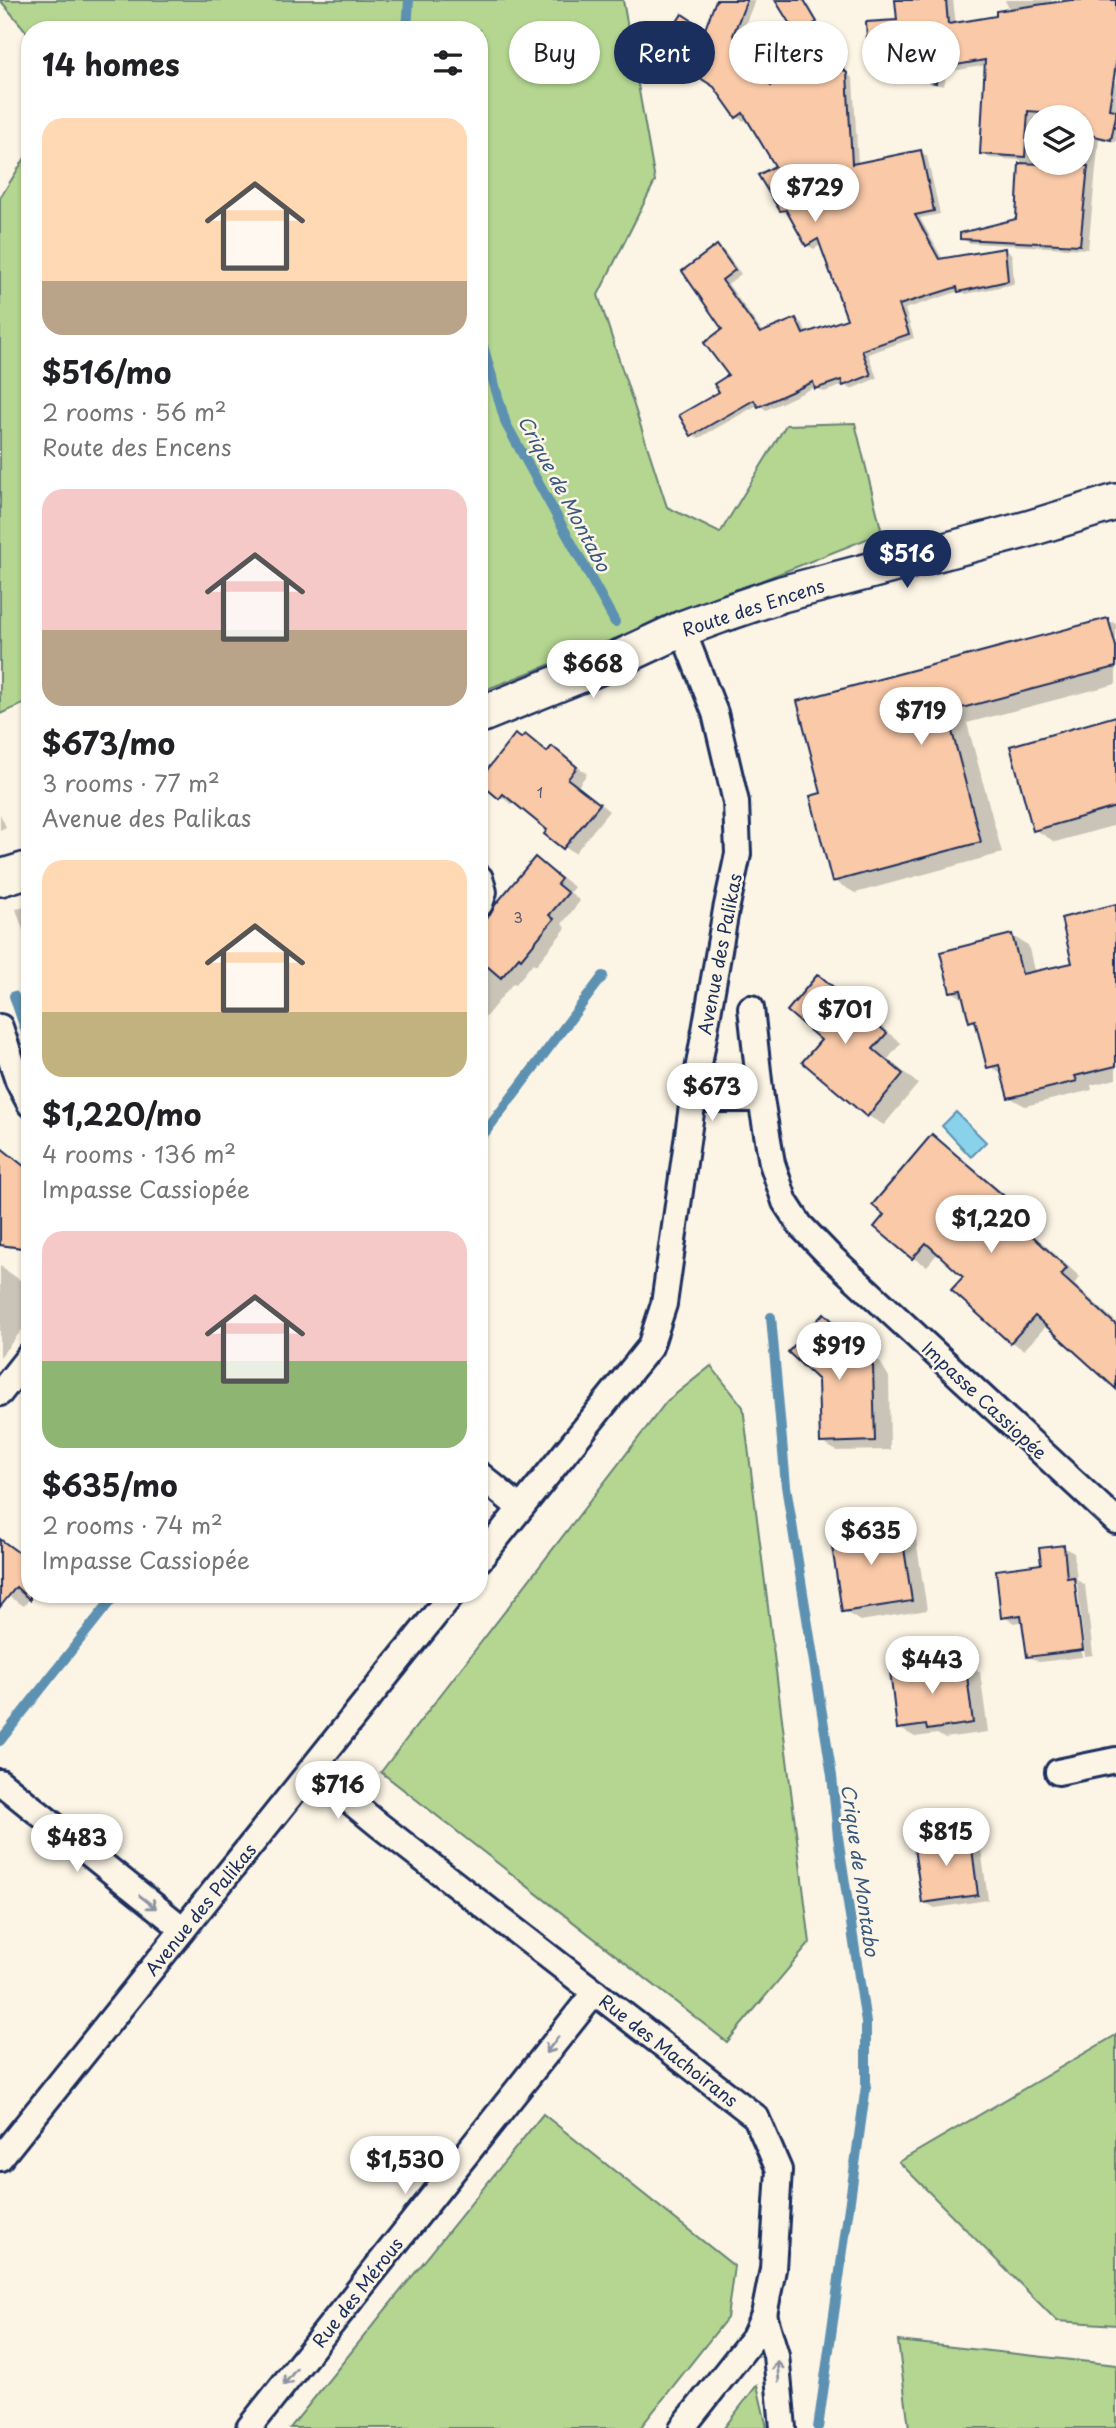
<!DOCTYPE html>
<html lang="en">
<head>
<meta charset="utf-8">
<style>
  :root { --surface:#fff; --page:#f2f2f2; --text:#202124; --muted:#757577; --accent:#1b2f5e }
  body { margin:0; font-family:"Playpen Sans",sans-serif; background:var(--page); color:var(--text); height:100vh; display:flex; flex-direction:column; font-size:26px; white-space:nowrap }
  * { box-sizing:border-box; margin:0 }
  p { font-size:23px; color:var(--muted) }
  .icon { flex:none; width:38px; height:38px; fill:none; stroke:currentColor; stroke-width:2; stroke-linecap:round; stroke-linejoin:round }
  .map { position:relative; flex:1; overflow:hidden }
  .sheet { position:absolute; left:21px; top:21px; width:467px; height:1582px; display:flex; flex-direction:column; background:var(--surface); border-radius:28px; box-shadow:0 2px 5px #0004 }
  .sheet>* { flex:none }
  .hud { position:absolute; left:509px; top:21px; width:500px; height:63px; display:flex; gap:14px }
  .fabs { position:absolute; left:1024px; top:105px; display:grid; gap:14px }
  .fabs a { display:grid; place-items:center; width:70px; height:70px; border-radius:50%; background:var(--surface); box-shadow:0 2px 5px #0004; font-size:35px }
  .price { position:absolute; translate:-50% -60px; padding:0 16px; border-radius:24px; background:#fff; color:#222; font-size:23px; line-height:46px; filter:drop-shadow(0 2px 4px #0008) }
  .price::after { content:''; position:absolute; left:50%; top:42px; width:21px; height:16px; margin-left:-10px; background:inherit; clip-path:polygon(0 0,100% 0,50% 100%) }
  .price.on { background:var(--accent); color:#fff }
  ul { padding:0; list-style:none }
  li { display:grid; align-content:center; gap:14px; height:371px; padding:0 21px }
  li span { display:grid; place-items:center; height:217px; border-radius:21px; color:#555 }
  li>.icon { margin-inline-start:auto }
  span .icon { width:126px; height:126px; fill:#fffc; stroke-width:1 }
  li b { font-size:30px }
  h2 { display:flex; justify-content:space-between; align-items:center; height:84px; padding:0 21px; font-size:30px }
  .pill { padding:0 24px; border-radius:32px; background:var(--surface); box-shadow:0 2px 5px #0004; font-size:24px; line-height:63px }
  .pill.on { background:var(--accent); color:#fff }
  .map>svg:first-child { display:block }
  .green { fill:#b4d690; stroke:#688277; stroke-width:2 }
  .water { fill:#89d2ea; stroke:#5d91b2; stroke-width:2 }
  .shadow { fill:#0003; fill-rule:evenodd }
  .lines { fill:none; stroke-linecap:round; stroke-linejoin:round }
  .stream { stroke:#5d91b2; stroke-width:10 }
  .building { fill:#f9c9a8; stroke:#1b2f5e; stroke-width:2 }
  .street-casing { stroke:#1b2f5e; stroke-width:30 }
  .secondary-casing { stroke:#1b2f5e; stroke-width:40 }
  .street { stroke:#fcf5e5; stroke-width:24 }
  .secondary { stroke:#fcf5e5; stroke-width:35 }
  .oneway { stroke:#8c92a2 }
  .labels { text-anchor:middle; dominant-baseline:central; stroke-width:5; stroke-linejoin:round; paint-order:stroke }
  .number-label { font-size:14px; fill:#525670 }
  .street-label { font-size:18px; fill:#1b2f5e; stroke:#fcf5e5 }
  .water-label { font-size:19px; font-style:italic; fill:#365881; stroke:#fcf5e5 }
</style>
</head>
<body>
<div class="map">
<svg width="1116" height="2428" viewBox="0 0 1116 2428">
  <rect width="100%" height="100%" fill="#fcf5e5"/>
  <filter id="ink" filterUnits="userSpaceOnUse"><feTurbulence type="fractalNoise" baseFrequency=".0143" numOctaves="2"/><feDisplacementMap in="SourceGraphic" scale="14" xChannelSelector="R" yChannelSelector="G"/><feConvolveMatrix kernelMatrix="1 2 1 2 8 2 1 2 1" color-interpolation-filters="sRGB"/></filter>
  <g filter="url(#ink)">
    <g class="green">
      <path d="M0 0H623L655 181 598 295 667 507 720 533 786 425 855 423 882 533 480 692V30H30V36Z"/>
      <path d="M30 150V701L0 714V198Z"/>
      <path d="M711 1366 743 1407 810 1943 727 2042 381 1772 667 1401Z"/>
      <path d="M1116 2035V2325L1057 2321 899 2162Z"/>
      <path d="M543 2114 734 2266 727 2318 640 2428H290Z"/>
      <path d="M898 2341 1116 2365V2428H909Z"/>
      <path d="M757 2385 767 2428H724Z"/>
    </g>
    <path class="water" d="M956 1112 986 1142 971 1157 942 1126Z"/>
    <g class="shadow">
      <path d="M718 0H755L739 40 774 86 816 44 823 48 853 79 858 165 921 152 927 156 940 214 920 218 943 260 1005 250 1012 254 1014 284 966 294 960 291 905 309 914 338 868 354 877 378 851 389 844 385 824 392 815 387 766 410 759 404 699 438 692 435 730 376 717 247 724 251 741 274 728 284 763 333 796 320 803 324 807 335 850 320 822 244 814 249 807 245 790 214 781 210 777 166 748 118 744 121 737 117 706 31Z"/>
      <path d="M897 0H953L956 25 998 18 1010 11 1005 0H1051L1059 21 1062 0H1116V142L1099 139 1088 249 970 243 962 238 1018 220 1021 160 990 158 982 153 987 65 947 72 944 86 922 82 914 77 917 59 878 62 870 57 899 22ZM1036 117H1082V163H1036Z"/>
      <path d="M1108 620 1116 624V684L967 723 1002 853 855 893 834 881 824 794 799 703Z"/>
      <path d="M1116 718V825L1055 842 1034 829Z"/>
      <path d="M516 736 522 740 525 737 548 753 552 749 563 755 587 774 578 786 609 811 575 853 564 847 550 830 514 800 511 804 480 781Z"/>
      <path d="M0 814 6 827 0 830Z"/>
      <path d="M535 859 548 867 574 887 570 892 580 901 562 924 566 928 536 965 533 963 516 984 513 983 480 1024V927L492 916Z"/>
      <path d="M1116 905V1079L1091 1085 1092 1090 1025 1106 1009 1097 1004 1075 989 1066 978 1025 971 1020 966 1000 951 991 1012 936 1028 945 1035 973 1074 964Z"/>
      <path d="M30 906V951L16 909Z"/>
      <path d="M818 977 834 986 901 1043 888 1059 918 1084 884 1125 868 1116Z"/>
      <path d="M932 1137 946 1145 1018 1206 1011 1214 1080 1277 1074 1284 1116 1322V1386L1047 1325 1024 1350 1011 1342 966 1276 939 1252 927 1266 913 1258 887 1215Z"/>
      <path d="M0 1266 30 1287V1320L0 1357Z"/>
      <path d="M824 1315 840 1325 880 1362 889 1377 890 1450 837 1451 821 1442 820 1380Z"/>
      <path d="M30 1402V1419L21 1413Z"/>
      <path d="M899 1523 915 1533 927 1610 860 1621 844 1611Z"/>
      <path d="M0 1538 30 1560V1594H33L24 1606 0 1591Z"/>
      <path d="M1063 1547 1074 1553 1077 1580 1085 1585 1093 1655 1085 1656 1077 1581H1073L1082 1657 1039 1662 1028 1656 1024 1621 1014 1623 1003 1616 1043 1566Z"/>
      <path d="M964 1662 980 1672 988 1732 944 1738 937 1734 915 1737 899 1728Z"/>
      <path d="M970 1834 980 1841 988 1900 935 1908 924 1902Z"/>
    </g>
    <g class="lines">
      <g class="stream">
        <path d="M407 30 409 0"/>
        <path d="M480 336 506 424 615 622"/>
        <path d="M14 996 30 1043"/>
        <path d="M480 1139 603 976"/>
        <path d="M771 1317 786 1486 832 1776 838 1837 866 2023V2086L818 2428"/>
        <path d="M0 1741 116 1594"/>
      </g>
    </g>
    <g class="building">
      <path d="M716 0H747L733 35 771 86 816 41 847 73 852 164 921 150 934 211 915 215 939 259 1005 248 1008 281 958 292 957 287 899 305 909 334 862 350 871 375 843 386 841 380 815 389 813 382 758 407 754 400 691 436 679 415 719 392 714 384 728 375 704 343 722 329 682 271 717 245 735 270 722 280 760 333 796 318 803 334 847 319 818 239 806 246 786 210 780 211 758 175 775 166 743 113 736 118 714 87 658 51 682 14 705 29Z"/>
      <path d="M775 0H804L817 22 796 34Z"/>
      <path d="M895 0H946L948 24 996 16V11L1071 0H1116V64L1109 109 1116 110V116L1111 140 1082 133V115L1028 111 1025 157 980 154 985 60 939 68 936 83 912 78 916 55 868 58 866 22 897 20Z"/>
      <path d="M1019 163 1088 166 1080 245 960 239V233L1016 219Z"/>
      <path d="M1108 618 1116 647V667L947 712 981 842 832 882 810 796 821 793 797 701Z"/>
      <path d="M1116 716V807L1033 831 1010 746Z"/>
      <path d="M515 734 521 738 525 734 547 752 552 746 577 767 568 779 600 804 563 849 544 834 547 830 503 794 499 799 480 783V779Z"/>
      <path d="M535 857 561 879 557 884 568 893 549 915 554 919 521 959 519 957 501 978 480 960V924L490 915 495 905Z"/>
      <path d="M1116 904V1066L1075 1076 1077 1081 1008 1098 999 1065 987 1068 975 1020 969 1022 961 990 950 992 940 952 1012 934 1022 974 1072 963 1061 918Z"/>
      <path d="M818 974 887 1033 873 1049 903 1074 867 1117 802 1062 821 1040 787 1011Z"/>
      <path d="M932 1134 1005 1197 999 1205 1067 1268 1061 1275 1116 1325V1389L1035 1316 1010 1343 951 1290 963 1277 926 1243 912 1259 874 1227 884 1215 872 1205Z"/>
      <path d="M0 1147 30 1171V1249L0 1245Z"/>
      <path d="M824 1313 864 1351 873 1366 875 1441 820 1443 818 1380 788 1352Z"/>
      <path d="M900 1522 912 1601 842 1612 830 1533Z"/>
      <path d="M0 1539 30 1561V1600L16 1587 0 1607Z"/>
      <path d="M1064 1545 1067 1578 1074 1577 1083 1650 1027 1657 1021 1615 1001 1618 996 1570 1041 1564 1039 1548Z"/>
      <path d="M965 1660 973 1723 927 1730 926 1725 897 1729 890 1671Z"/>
      <path d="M970 1833 978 1895 922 1903 913 1841Z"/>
    </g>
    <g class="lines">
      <g class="street-casing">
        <g id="street">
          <path d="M480 878 484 892 480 904"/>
          <path d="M751 1008 761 1099 772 1163 785 1202 800 1225 828 1254 1116 1521"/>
          <path d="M0 1027 18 1081 30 1104"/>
          <path d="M693 1099H761"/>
          <path d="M0 1393 30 1355"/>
          <path d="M480 1475 520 1508"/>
          <path d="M480 1559 650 1347 664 1304 693 1099 726 910 738 854 736 802 715 713 682 629"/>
          <path d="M312 1770 379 1825 756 2117 779 2170 773 2269 764 2315 754 2337 682 2428"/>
          <path d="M1058 1772 1116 1760"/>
          <path d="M0 1782 183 1929"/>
          <path d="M0 2158 452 1594"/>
          <path d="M764 2315 776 2355 783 2428"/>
          <path d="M249 2428 595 1992"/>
        </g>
      </g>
      <g class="secondary-casing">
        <g id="secondary">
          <path d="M480 715 609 663 682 629 720 615 782 594 1028 529 1116 502"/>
          <path d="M0 878 30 869"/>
        </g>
      </g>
      <use href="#street" class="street"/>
      <use href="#secondary" class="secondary"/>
    </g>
    <defs><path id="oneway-shaft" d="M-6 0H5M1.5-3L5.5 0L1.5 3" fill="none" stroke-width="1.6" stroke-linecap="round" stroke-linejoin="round" transform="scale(1.75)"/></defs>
    <g class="oneway">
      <use href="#oneway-shaft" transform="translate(148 1902) rotate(38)"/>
      <use href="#oneway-shaft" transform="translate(552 2045) rotate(128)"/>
      <use href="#oneway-shaft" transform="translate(778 2371) rotate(-95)"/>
      <use href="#oneway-shaft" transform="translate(290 2377) rotate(128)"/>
    </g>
  </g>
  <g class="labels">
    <g class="number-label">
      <text x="540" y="792">1</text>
      <text x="518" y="917">3</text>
    </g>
    <g class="street-label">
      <text transform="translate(753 607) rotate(-18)">Route des Encens</text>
      <text transform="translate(719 954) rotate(-79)">Avenue des Palikas</text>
      <text transform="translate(985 1400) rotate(43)">Impasse Cassiopée</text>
      <text transform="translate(200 1909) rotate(-51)">Avenue des Palikas</text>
      <text transform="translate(669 2050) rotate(38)">Rue des Machoirans</text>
      <text transform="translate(357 2292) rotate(-52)">Rue des Mérous</text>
    </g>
    <g class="water-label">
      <text transform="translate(565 493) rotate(62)">Crique de Montabo</text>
      <text transform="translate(861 1870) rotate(82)">Crique de Montabo</text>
    </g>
  </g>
</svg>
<div class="fabs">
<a><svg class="icon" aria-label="layers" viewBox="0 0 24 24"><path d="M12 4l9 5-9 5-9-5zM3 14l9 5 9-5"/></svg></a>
</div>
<b class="price" style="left:815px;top:224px">$729</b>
<b class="price on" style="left:907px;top:590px">$516</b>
<b class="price" style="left:593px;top:700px">$668</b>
<b class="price" style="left:921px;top:747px">$719</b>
<b class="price" style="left:845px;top:1046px">$701</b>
<b class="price" style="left:712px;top:1123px">$673</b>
<b class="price" style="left:991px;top:1255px">$1,220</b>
<b class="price" style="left:839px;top:1382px">$919</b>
<b class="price" style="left:871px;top:1567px">$635</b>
<b class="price" style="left:932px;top:1696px">$443</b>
<b class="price" style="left:338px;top:1821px">$716</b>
<b class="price" style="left:946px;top:1868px">$815</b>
<b class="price" style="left:77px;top:1874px">$483</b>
<b class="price" style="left:405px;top:2196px">$1,530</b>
<div class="hud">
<a class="pill">Buy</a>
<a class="pill on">Rent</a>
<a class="pill">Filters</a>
<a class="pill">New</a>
</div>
<section class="sheet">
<h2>14 homes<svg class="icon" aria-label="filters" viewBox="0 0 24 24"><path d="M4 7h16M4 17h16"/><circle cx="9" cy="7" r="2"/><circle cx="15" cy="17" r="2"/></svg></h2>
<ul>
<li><span style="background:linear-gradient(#ffd9b3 75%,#b9a48a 0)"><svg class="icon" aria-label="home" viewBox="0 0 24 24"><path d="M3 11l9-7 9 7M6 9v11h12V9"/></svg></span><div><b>$516/mo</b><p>2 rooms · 56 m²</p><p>Route des Encens</p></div></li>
<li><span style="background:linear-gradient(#f6c9c9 65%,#b9a48a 0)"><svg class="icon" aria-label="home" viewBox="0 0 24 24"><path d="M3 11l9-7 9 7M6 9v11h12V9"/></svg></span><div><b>$673/mo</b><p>3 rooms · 77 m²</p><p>Avenue des Palikas</p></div></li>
<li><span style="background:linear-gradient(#ffd9b3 70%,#c2b280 0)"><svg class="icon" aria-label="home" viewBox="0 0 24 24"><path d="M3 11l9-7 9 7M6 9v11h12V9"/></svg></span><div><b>$1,220/mo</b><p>4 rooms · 136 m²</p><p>Impasse Cassiopée</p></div></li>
<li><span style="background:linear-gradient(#f6c9c9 60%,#8fb573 0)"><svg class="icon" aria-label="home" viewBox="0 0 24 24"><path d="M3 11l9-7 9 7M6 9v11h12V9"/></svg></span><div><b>$635/mo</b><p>2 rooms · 74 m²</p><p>Impasse Cassiopée</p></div></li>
</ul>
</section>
</div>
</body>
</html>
